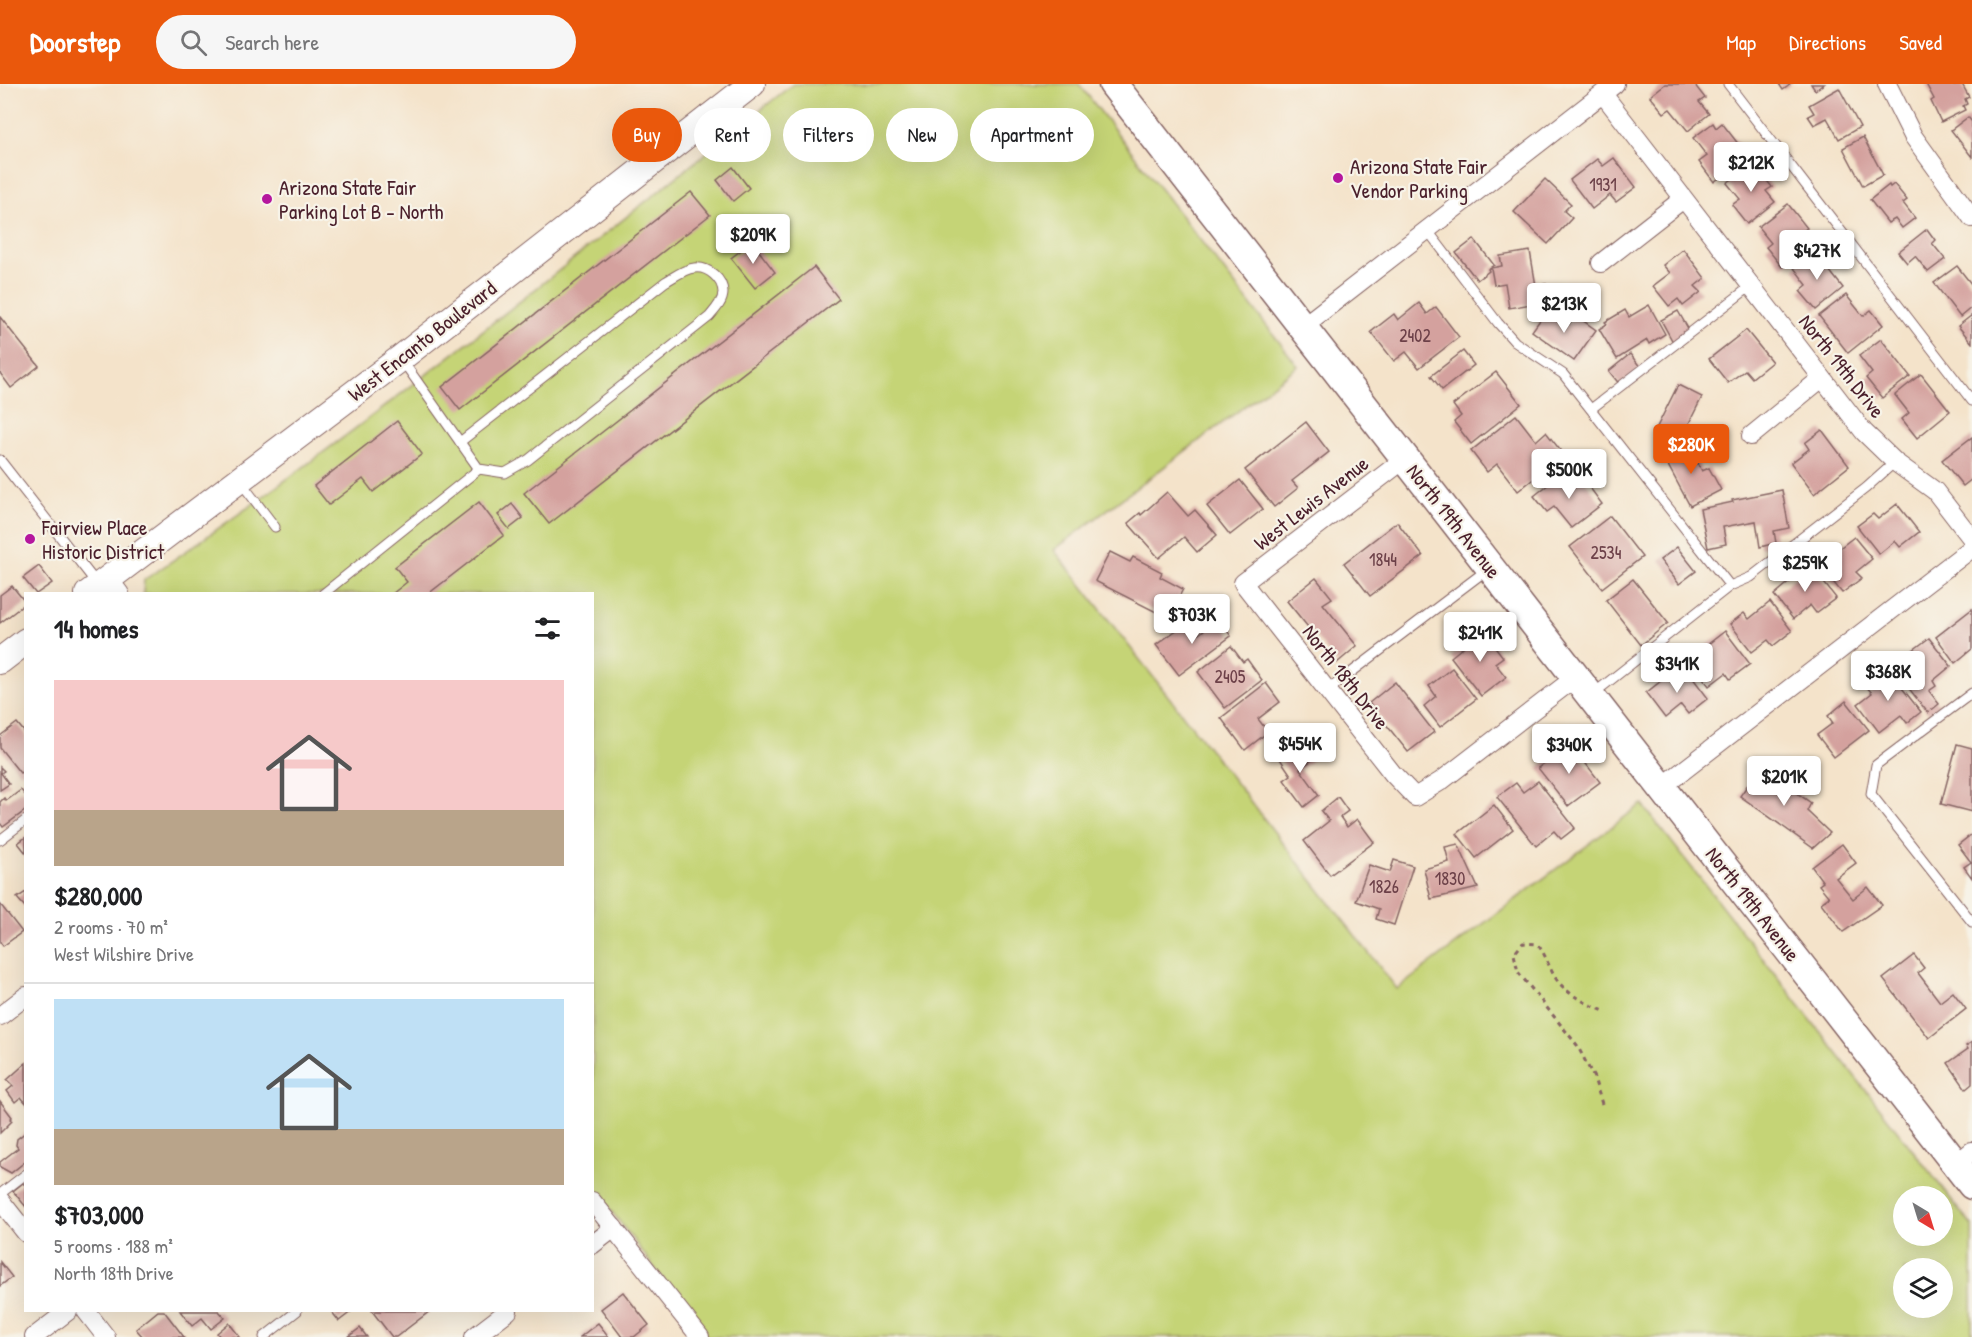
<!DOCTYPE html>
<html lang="en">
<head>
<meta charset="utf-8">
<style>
  :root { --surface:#fff; --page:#f6f6f6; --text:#202124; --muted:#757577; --line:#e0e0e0; --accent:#ea580c }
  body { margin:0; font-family:"Patrick Hand",sans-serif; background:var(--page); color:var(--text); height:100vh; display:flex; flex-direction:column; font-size:22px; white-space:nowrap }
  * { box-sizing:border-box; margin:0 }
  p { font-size:20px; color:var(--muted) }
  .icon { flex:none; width:33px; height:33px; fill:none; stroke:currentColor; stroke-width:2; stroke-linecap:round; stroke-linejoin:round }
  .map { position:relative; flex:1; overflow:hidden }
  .details { position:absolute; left:24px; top:508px; width:570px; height:720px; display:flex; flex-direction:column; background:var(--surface); border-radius:0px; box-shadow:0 6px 24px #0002 }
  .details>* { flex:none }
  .guide { position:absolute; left:612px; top:24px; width:570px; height:54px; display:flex; gap:12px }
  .needle { width:39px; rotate:142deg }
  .fabs { position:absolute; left:1893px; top:1102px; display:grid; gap:12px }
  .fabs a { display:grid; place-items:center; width:60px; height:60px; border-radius:50%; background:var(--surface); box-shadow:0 6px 24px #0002; font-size:30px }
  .price { position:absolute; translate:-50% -51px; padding:0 14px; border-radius:6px; background:#fff; color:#222; font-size:20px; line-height:39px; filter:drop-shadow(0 2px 3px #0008) }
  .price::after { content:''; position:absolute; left:50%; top:36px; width:18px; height:14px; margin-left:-9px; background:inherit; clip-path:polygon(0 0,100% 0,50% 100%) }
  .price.current { background:var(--accent); color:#fff }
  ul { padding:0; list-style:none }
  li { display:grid; align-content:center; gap:12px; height:318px; padding:0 30px }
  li+li { border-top:2px solid var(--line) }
  li span { display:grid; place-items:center; height:186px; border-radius:0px; color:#555 }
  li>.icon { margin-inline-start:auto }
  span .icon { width:108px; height:108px; fill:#fffc; stroke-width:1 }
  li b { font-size:26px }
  h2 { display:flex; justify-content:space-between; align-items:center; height:72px; padding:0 30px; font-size:26px }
  .chip { padding:0 21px; border-radius:27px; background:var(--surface); box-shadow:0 6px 24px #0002; font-size:21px; line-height:54px }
  .chip.current { background:var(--accent); color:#fff }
  header { display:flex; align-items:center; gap:36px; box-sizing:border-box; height:84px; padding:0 30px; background:var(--accent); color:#fff }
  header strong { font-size:28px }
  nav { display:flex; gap:33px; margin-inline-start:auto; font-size:21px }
  .search { width:420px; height:54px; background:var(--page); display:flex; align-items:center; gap:15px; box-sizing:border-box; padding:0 21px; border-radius:33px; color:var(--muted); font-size:22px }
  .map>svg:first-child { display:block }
  .green { fill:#c5d476; stroke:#887a50; stroke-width:1.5; fill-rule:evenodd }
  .building { fill:#d4a19e }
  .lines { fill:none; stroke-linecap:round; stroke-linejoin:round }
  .lane-casing { stroke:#866463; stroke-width:11 }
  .street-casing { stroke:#866463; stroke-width:20 }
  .secondary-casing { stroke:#866463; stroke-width:28 }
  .primary-casing { stroke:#866463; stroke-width:31 }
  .path { stroke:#866463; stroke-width:3; stroke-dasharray:4.5 4.5; stroke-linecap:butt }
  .lane { stroke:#fff; stroke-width:9 }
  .street { stroke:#fff; stroke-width:18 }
  .secondary { stroke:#fff; stroke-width:26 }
  .primary { stroke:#fff; stroke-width:28 }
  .poi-dot { fill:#b5179e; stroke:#f7f3e8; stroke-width:2 }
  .labels { text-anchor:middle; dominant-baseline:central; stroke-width:4.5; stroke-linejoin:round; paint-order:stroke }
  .number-label { font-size:18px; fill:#6c4048 }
  .poi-label { font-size:21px; fill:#4a1f2b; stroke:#f7f3e8; text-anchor:start }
  .street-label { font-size:21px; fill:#4a1f2b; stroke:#f7f3e8 }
</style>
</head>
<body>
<header>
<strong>Doorstep</strong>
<div class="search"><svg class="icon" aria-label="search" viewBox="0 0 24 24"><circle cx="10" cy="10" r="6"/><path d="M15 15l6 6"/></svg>Search here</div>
<nav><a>Map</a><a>Directions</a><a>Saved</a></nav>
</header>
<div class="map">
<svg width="1972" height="1253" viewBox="0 0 1972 1253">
  <rect width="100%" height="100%" fill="#f7f3e8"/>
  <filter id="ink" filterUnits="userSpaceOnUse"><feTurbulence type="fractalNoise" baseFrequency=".0167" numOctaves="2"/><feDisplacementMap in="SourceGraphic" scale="12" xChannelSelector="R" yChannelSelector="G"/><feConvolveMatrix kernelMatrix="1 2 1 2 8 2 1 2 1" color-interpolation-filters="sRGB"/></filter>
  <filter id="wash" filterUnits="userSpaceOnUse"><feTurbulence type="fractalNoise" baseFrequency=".008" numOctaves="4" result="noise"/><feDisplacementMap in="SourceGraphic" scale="24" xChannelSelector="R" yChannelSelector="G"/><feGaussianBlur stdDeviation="1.35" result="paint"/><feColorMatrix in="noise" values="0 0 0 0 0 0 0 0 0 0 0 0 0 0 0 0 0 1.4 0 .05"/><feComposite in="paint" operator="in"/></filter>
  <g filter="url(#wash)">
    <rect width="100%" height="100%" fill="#f4e3ca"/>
    <path class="green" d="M793 0H1079L1298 282 1054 466 1397 905 1642 720 1972 1142V1253H707L593 1103 592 510H143L144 496C370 343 580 169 793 0ZM1904 1113H1942V1152H1904ZM1904 1185H1942V1224H1904Z"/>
    <g id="blocks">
      <g class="building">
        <path d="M1665 0H1694L1705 14 1699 18 1709 30 1688 47 1670 25 1664 29 1650 12Z"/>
        <path d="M1779 0H1791L1783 6Z"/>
        <path d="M1811 0H1824L1815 6Z"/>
        <path d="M1926 0H1952L1954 2 1962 0 1969 13 1965 15 1967 20 1963 22 1965 26 1941 38 1931 17 1934 15Z"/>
        <path d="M1839 4 1860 43 1839 55 1827 34 1814 41 1808 32 1814 29 1809 21Z"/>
        <path d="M1968 33 1972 38V73L1951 46Z"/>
        <path d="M1713 39 1716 44 1722 39 1739 61 1733 66 1742 76 1714 98 1699 78 1707 72 1693 54Z"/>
        <path d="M1863 53 1883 91 1863 102 1843 64Z"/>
        <path d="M1614 74 1636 103 1616 118 1610 111 1592 125 1570 96 1597 75 1603 82Z"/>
        <path d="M1753 79 1772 103 1766 107 1775 118 1747 140 1732 121 1740 115 1727 99Z"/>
        <path d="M733 83 749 104 733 117 717 96Z"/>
        <path d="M1545 95 1571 120 1564 127 1572 134 1548 160 1514 128Z"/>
        <path d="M1894 100 1907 116 1903 119 1915 134 1902 144 1895 135 1888 139 1870 116 1889 101 1890 103Z"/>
        <path d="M691 108 710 131 460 326 442 303Z"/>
        <path d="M1788 120 1807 144 1800 149 1810 161 1782 183 1766 163 1771 159 1758 143Z"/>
        <path d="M1927 145 1935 156 1932 159 1945 175 1928 188 1915 172 1907 179 1898 168Z"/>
        <path d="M1474 155 1494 181 1488 185 1489 187 1477 196 1456 169Z"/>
        <path d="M752 158 775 188 755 204 731 174Z"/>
        <path d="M1683 165 1705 194 1695 202 1701 208 1683 222 1678 215 1669 222 1653 202 1670 189 1663 181Z"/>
        <path d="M1530 167 1536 202 1546 200 1549 217 1509 224 1505 199 1494 201 1491 184 1502 182 1500 172Z"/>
        <path d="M1815 168 1843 204 1816 226 1800 207 1807 201 1794 184Z"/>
        <path d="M1957 182 1972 201V223L1960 233 1934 199Z"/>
        <path d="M814 183 839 215 549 440 524 409Z"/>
        <path d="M1846 211 1863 232 1871 226 1883 241 1848 269 1819 232Z"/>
        <path d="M1419 219 1427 230 1436 223 1459 253 1419 284 1406 268 1394 277 1371 248 1394 230 1398 236Z"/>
        <path d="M1649 221 1665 250 1649 260 1647 256 1617 275 1599 245 1607 240 1605 238 1625 226 1629 233Z"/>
        <path d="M1548 225 1569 240 1575 231 1596 246 1574 277 1532 247Z"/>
        <path d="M1678 227 1690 248 1673 258 1661 236Z"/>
        <path d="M1972 231V259L1958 242Z"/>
        <path d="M0 233 39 282 11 304 0 289Z"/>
        <path d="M1746 246 1772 278 1752 294 1745 286 1728 299 1709 275Z"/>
        <path d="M1881 255 1910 292 1882 314 1866 294 1872 289 1859 272Z"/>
        <path d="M1463 267 1474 281 1442 306 1431 292Z"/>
        <path d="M1630 270 1641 284 1620 301 1609 287Z"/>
        <path d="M1496 288 1521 320 1471 360 1454 338 1461 332 1453 321Z"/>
        <path d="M1921 290 1950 327 1917 354 1902 335 1909 329 1895 311Z"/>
        <path d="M1678 301 1702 313 1681 355 1657 343Z"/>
        <path d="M1516 331 1536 357 1546 348 1564 371 1518 407 1497 380 1487 388 1471 367Z"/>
        <path d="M397 337 422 370 373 408 363 395 329 421 314 402Z"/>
        <path d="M1306 338 1329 368 1292 397 1298 404 1274 423 1245 386Z"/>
        <path d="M1822 346 1849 382 1814 410 1791 379 1809 365 1805 359Z"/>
        <path d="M1972 353V395L1963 402 1942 376Z"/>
        <path d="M1687 359 1702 387 1709 384 1721 406 1690 422 1663 372Z"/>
        <path d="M1559 392 1568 404 1582 393 1602 420 1571 444 1554 423 1547 428 1534 412Z"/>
        <path d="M1240 396 1263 425 1230 451 1207 422Z"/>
        <path d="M1782 406 1789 444 1774 447 1776 459 1760 463 1756 437 1723 443 1726 460 1708 464 1700 425 1733 418 1732 416Z"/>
        <path d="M1167 408 1188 432 1195 426 1217 451 1197 468 1184 453 1159 474 1128 439 1140 429 1141 431Z"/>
        <path d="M479 418 504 451 428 510H392L407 498 395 483Z"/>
        <path d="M512 420 523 434 509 445 498 431Z"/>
        <path d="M1897 420 1919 448 1900 463 1895 457 1879 470 1857 442 1873 430 1878 435Z"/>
        <path d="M1610 432 1642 473 1602 504 1570 463Z"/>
        <path d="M1397 438 1423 472 1370 512 1344 479Z"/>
        <path d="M1854 453 1872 475 1856 488 1862 494 1842 509 1819 480Z"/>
        <path d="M1677 463 1696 487 1679 500 1660 476Z"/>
        <path d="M1110 468 1130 478 1133 473 1162 488 1160 493 1183 505 1168 534 1095 497Z"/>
        <path d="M1810 481 1836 514 1816 529 1810 521 1793 535 1774 511Z"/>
        <path d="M39 482 52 499 36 510 23 494Z"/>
        <path d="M1316 494 1332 514 1323 520 1357 562 1337 579 1287 517Z"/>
        <path d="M1633 495 1668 539 1641 561 1606 516Z"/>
        <path d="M12 502 26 519 0 539V511Z"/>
        <path d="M1770 518 1792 547 1773 562 1768 556 1752 568 1730 540 1744 529 1749 535Z"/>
        <path d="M1972 525V565L1955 579 1936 553Z"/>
        <path d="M1218 535 1231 552 1179 591 1156 561 1185 540 1195 553Z"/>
        <path d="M1483 547 1503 573 1495 579 1506 593 1481 612 1451 573Z"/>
        <path d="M1725 547 1750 580 1730 595 1726 589 1709 602 1689 575Z"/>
        <path d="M1929 554 1951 582 1933 597 1936 602 1929 607 1939 620 1928 629 1897 589 1915 576 1909 569Z"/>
        <path d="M1231 562 1243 578 1247 575 1262 596 1225 624 1198 588Z"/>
        <path d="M1452 584 1476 615 1440 643 1424 622 1436 612 1429 602Z"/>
        <path d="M1686 585 1708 614 1688 630 1681 621 1665 634 1646 609 1671 589 1675 594Z"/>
        <path d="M1887 585 1921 628 1907 639 1901 631 1879 648 1858 620 1872 609 1866 602Z"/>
        <path d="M1395 598 1434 648 1408 668 1369 619Z"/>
        <path d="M1266 599 1280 618 1258 635 1268 648 1245 666 1221 634Z"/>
        <path d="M1846 617 1869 646 1834 673 1817 651 1833 639 1828 632Z"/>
        <path d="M17 639 26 650V685L20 689 0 664V652Z"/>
        <path d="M1304 658 1316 673 1300 685 1319 711 1304 723 1284 696 1291 691 1280 675Z"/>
        <path d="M1570 659 1600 698 1568 722 1538 684Z"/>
        <path d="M1957 660 1972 664V728L1941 720Z"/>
        <path d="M0 683 4 687 1 689 9 700 0 706Z"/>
        <path d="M1760 683 1811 719 1807 727 1830 749 1813 764 1740 712Z"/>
        <path d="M1538 697 1575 744 1561 755 1554 747 1536 762 1497 713 1516 699 1523 708Z"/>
        <path d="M21 706 26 712V726L3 743 0 739V718L4 714 6 717Z"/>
        <path d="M1338 713 1348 727 1340 733 1347 743 1357 735 1374 758 1330 791 1304 757 1329 737 1321 727Z"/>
        <path d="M1494 721 1513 745 1476 774 1457 750Z"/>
        <path d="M1972 750V794L1964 783 1971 778 1958 761Z"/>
        <path d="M26 753V769L18 759Z"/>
        <path d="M1458 760 1478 804 1431 815 1424 785 1449 778 1445 763Z"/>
        <path d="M1842 760 1856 779 1836 794 1853 815 1868 803 1882 821 1843 848 1821 819 1829 813 1819 801 1823 798 1812 783Z"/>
        <path d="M1394 776 1413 782 1394 841 1376 835 1379 825 1356 817 1369 781 1390 788Z"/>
        <path d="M26 808V824L17 814Z"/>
        <path d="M0 820 22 848 3 862 0 858Z"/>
        <path d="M1914 871 1924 884 1918 889 1940 918 1953 908 1966 925 1929 954 1883 895Z"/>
        <path d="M1972 958V1000L1966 1005 1948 979 1968 965 1966 962Z"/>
        <path d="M26 979V1019L21 1013 15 1018 7 1007 13 1002 7 996Z"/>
        <path d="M0 1017 12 1033 10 1035 12 1037 0 1049Z"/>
        <path d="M26 1048V1077L11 1089 0 1083V1078L18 1064 16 1061 17 1055Z"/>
        <path d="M23 1099 26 1102V1123L13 1107Z"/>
        <path d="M0 1178 12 1193 0 1202Z"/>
        <path d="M623 1208 649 1241 634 1253H622L601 1225Z"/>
        <path d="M158 1227H164L184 1253H143L136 1245Z"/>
        <path d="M180 1227H219L225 1234 211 1245 202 1234 192 1242Z"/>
        <path d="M331 1227H352L339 1237Z"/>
        <path d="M372 1227H430L396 1253H392Z"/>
        <path d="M229 1239 240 1253H220L217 1249Z"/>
        <path d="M598 1239 609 1253H580Z"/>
        <path d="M360 1244 367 1253H348Z"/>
      </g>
    </g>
  </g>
  <g filter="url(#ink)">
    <use href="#blocks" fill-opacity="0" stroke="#866463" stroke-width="1.5"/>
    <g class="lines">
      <g class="lane-casing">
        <g id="lane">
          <path d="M1728 0 1972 317"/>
          <path d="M1428 147 1498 239 1515 258 1563 290 1730 502"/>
          <path d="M1591 325 1751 202"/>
          <path d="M460 358 665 198C674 193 684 185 694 184 708 182 723 195 723 209 723 218 715 226 709 233L528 376 505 389 479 385"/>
          <path d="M0 376 97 500"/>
          <path d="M240 397 275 443"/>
          <path d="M323 510 479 385 402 276"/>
          <path d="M1328 606 1488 485"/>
          <path d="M1972 609 1876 681 1871 710 1972 838"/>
          <path d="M1593 610 1730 502 1751 493 1866 404 1895 378"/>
          <path d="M0 756 26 736"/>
          <path d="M0 1110 26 1090"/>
          <path d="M264 1253 297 1227"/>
        </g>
      </g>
      <g class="street-casing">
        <g id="street">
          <path d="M1887 0 1913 52 1972 134"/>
          <path d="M1603 10 1864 348 1895 378 1935 407 1972 455"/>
          <path d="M1601 179 1683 115"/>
          <path d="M1302 243 1615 0"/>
          <path d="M1751 352 1822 294"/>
          <path d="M1406 374 1243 499 1393 690 1415 713 1441 697 1576 593"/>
          <path d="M108 494 120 510"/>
          <path d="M1662 703 1972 464"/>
          <path d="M0 932 26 912"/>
          <path d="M1956 1080 1972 1067"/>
          <path d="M0 1116 26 1149"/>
          <path d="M592 1117 700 1253"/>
          <path d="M592 1161 614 1144"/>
          <path d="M86 1227 106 1253"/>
          <path d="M34 1253 68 1227"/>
          <path d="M474 1253 508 1227"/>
        </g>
      </g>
      <g class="secondary-casing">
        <g id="secondary">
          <path d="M88 510 401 274 752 0"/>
          <path d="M0 577 26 557"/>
        </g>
      </g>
      <g class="primary-casing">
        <path id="primary" d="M1113 0 1972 1101"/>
      </g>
      <path class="path" d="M1602 1020 1594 994 1577 961 1518 888 1514 870 1523 859 1537 860C1546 870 1548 882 1555 893 1566 911 1588 920 1606 928"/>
      <use href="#lane" class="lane"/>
      <use href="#street" class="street"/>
      <use href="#secondary" class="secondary"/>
      <use href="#primary" class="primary"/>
    </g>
  </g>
  <g class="poi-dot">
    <circle cx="1338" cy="94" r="6"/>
    <circle cx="267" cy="115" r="6"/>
    <circle cx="30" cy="455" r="6"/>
  </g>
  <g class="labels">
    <g class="number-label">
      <text x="1603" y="100">1931</text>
      <text x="1415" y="251">2402</text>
      <text x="1606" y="468">2534</text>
      <text x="1383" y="475">1844</text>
      <text x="1230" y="592">2405</text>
      <text x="1450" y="794">1830</text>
      <text x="1384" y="802">1826</text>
    </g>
    <g class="poi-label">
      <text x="1350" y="82">Arizona State Fair<tspan x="1350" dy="24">Vendor Parking</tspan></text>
      <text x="279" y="103">Arizona State Fair<tspan x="279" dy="24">Parking Lot B - North</tspan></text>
      <text x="42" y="443">Fairview Place<tspan x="42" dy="24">Historic District</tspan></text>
    </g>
    <g class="street-label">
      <text transform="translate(422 257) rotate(-38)">West Encanto Boulevard</text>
      <text transform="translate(1842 282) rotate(52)">North 19th Drive</text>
      <text transform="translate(1311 419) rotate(-38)">West Lewis Avenue</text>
      <text transform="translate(1454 437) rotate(52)">North 19th Avenue</text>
      <text transform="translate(1346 593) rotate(52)">North 18th Drive</text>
      <text transform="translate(1753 820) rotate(52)">North 19th Avenue</text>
    </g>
  </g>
</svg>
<div class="fabs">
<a><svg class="needle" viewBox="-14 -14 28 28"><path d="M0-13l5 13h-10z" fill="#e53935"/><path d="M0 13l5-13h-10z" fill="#757577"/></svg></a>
<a><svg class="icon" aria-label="layers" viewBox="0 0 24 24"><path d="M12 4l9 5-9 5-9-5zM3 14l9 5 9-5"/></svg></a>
</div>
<b class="price" style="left:1751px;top:109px">$212K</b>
<b class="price" style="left:753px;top:181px">$209K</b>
<b class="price" style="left:1817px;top:197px">$427K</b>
<b class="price" style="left:1564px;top:250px">$213K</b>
<b class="price current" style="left:1691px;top:391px">$280K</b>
<b class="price" style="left:1569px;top:416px">$500K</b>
<b class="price" style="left:1805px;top:509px">$259K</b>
<b class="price" style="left:1192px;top:561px">$703K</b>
<b class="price" style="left:1480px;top:579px">$241K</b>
<b class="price" style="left:1677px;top:610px">$341K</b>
<b class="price" style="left:1888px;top:618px">$368K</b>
<b class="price" style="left:1300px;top:690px">$454K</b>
<b class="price" style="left:1569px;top:691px">$340K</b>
<b class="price" style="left:1784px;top:723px">$201K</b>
<div class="guide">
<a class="chip current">Buy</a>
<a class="chip">Rent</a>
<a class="chip">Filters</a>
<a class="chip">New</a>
<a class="chip">Apartment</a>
</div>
<section class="details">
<h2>14 homes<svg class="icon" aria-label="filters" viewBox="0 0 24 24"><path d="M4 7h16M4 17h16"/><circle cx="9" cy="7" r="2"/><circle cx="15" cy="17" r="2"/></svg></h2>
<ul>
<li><span style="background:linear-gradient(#f6c9c9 70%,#b9a48a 0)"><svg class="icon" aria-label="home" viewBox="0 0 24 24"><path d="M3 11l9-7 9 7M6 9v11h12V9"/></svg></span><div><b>$280,000</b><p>2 rooms · 70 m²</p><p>West Wilshire Drive</p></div></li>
<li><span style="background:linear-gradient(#bfe0f5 70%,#b9a48a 0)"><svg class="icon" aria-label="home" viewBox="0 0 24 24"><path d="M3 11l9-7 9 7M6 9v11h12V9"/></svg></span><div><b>$703,000</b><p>5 rooms · 188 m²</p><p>North 18th Drive</p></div></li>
</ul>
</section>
</div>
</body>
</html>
